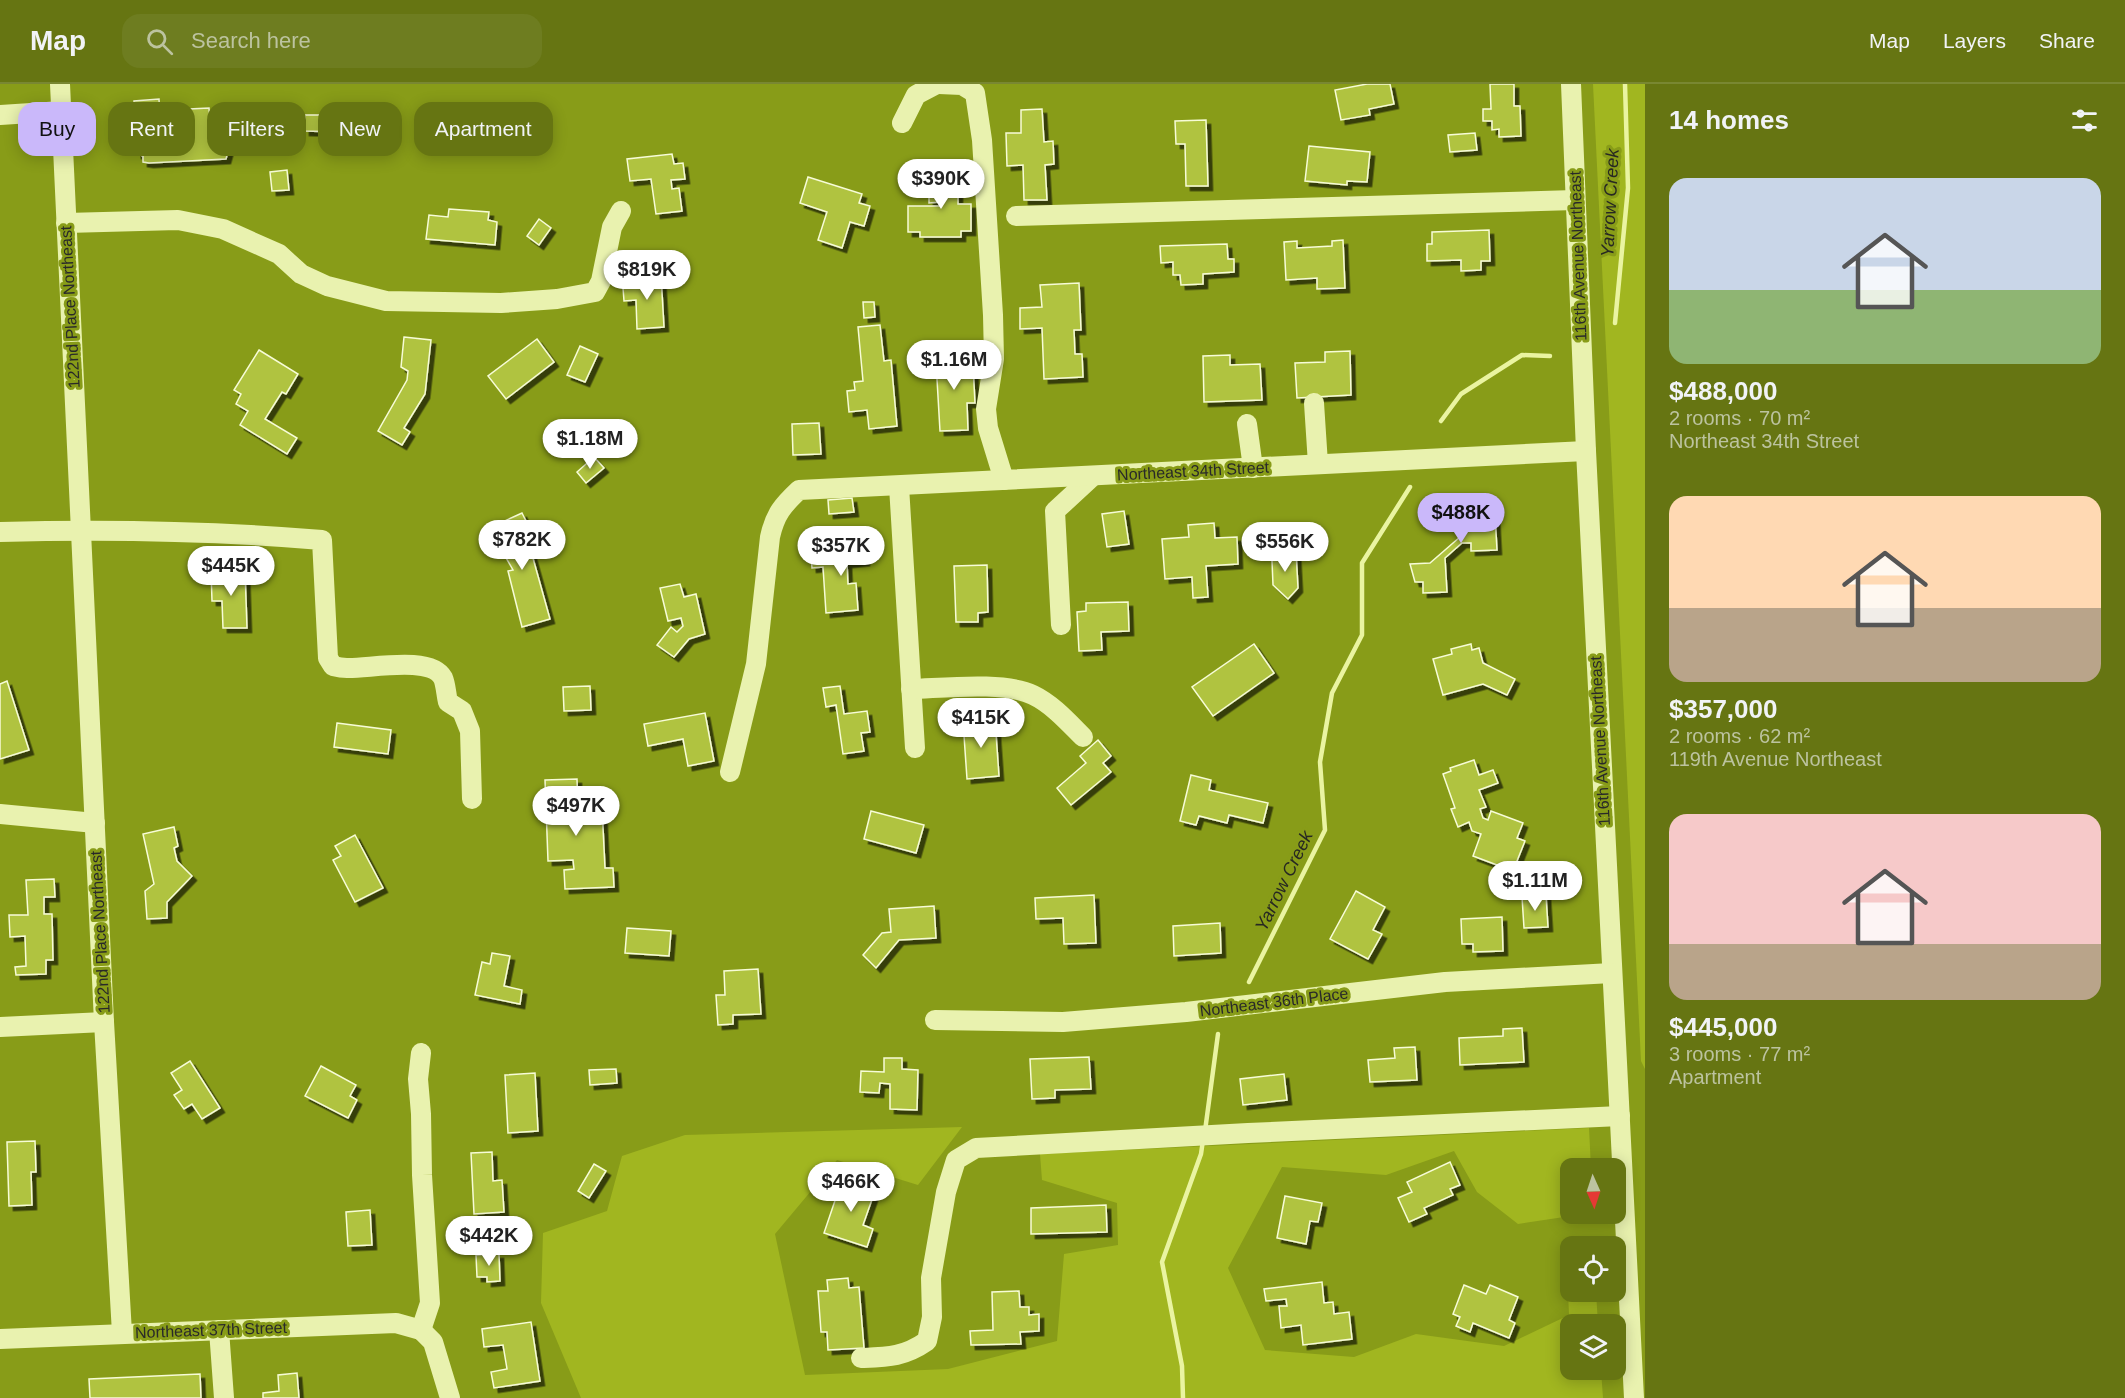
<!DOCTYPE html>
<html lang="en">
<head>
<meta charset="utf-8">
<style>
  :root { --surface:#667512; --page:#6e7d20; --text:#f1f3f6; --muted:#bcc39f; --line:#798732; --accent:#cab8fa }
  body { margin:0; font-family:Helvetica,sans-serif; background:var(--page); color:var(--text); height:100vh; display:flex; flex-direction:column; font-size:22px; white-space:nowrap }
  * { box-sizing:border-box; margin:0 }
  p { font-size:20px; color:var(--muted) }
  .icon { flex:none; width:33px; height:33px; fill:none; stroke:currentColor; stroke-width:2; stroke-linecap:round; stroke-linejoin:round }
  .map { position:relative; flex:1; overflow:hidden }
  .side { display:flex; flex-direction:column; background:var(--surface); width:480px }
  .side>* { flex:none }
  .banner { position:absolute; left:18px; top:18px; width:570px; height:54px; display:flex; gap:12px }
  .needle { width:39px; rotate:177deg }
  .fabs { position:absolute; left:1560px; top:1074px; display:grid; gap:12px }
  .fabs a { display:grid; place-items:center; width:66px; height:66px; border-radius:12px; background:var(--surface); box-shadow:0 3px 15px #0003; font-size:30px }
  .price { position:absolute; translate:-50% -51px; padding:0 14px; border-radius:21px; background:#fff; color:#222; font-size:20px; line-height:39px; filter:drop-shadow(0 2px 3px #0008) }
  .price::after { content:''; position:absolute; left:50%; top:36px; width:18px; height:14px; margin-left:-9px; background:inherit; clip-path:polygon(0 0,100% 0,50% 100%) }
  .price.active { background:var(--accent); color:#111 }
  ul { padding:0; list-style:none }
  li { display:grid; align-content:center; gap:12px; height:318px; padding:0 24px }
  li span { display:grid; place-items:center; height:186px; border-radius:18px; color:#555 }
  li>.icon { margin-inline-start:auto }
  span .icon { width:108px; height:108px; fill:#fffc; stroke-width:1 }
  li b { font-size:26px }
  h2 { display:flex; justify-content:space-between; align-items:center; height:72px; padding:0 24px; font-size:26px }
  .chip { padding:0 21px; border-radius:18px; background:var(--surface); box-shadow:0 3px 15px #0003; font-size:21px; line-height:54px }
  .chip.active { background:var(--accent); color:#111 }
  header { display:flex; align-items:center; gap:36px; box-sizing:border-box; height:84px; padding:0 30px; background:var(--surface); border-bottom:2px solid var(--line) }
  header strong { font-size:28px }
  nav { display:flex; gap:33px; margin-inline-start:auto; font-size:21px }
  .search { width:420px; height:54px; background:var(--page); display:flex; align-items:center; gap:15px; box-sizing:border-box; padding:0 21px; border-radius:18px; color:var(--muted); font-size:22px }
  main { display:flex; flex:1; min-height:0 }
  .map>svg:first-child { display:block }
  .green { fill:#a1b620 }
  .lines { fill:none; stroke-linecap:round; stroke-linejoin:round }
  .stream { stroke:#eaf4a1; stroke-width:4.5 }
  .building { fill:#b0c340; stroke:#f7fcd7; stroke-width:1.5; filter:url(#shadow) }
  .minor { stroke:#e9f2af; stroke-width:20 }
  .labels { text-anchor:middle; dominant-baseline:central; stroke-width:6; stroke-linejoin:round; paint-order:stroke }
  .street-label { font-size:16px; fill:#292929; stroke:#889c18 }
  .water-label { font-size:18px; font-style:italic; fill:#272822; stroke:#889c18 }
</style>
</head>
<body>
<header>
<strong>Map</strong>
<div class="search"><svg class="icon" aria-label="search" viewBox="0 0 24 24"><circle cx="10" cy="10" r="6"/><path d="M15 15l6 6"/></svg>Search here</div>
<nav><a>Map</a><a>Layers</a><a>Share</a></nav>
</header>
<main>
<div class="map">
<svg width="1645" height="1314" viewBox="0 0 1645 1314">
  <defs>
    <filter id="shadow"><feDropShadow dx="4.5" dy="4.5" stdDeviation="0" flood-color="#0009"/></filter>
  </defs>
  <rect width="100%" height="100%" fill="#889c18"/>
  <g class="green">
    <path d="M1593 0H1645V985L1641 977Z"/>
    <path d="M962 1043 918 1101 837 1076 775 1150 805 1291 948 1285 1057 1257 1064 1170 1118 1161 1117 1119 1042 1096 1040 1070 1589 1044 1591 1084H1570V1130H1584L1518 1140 1477 1108 1454 1067 1386 1091 1282 1083 1228 1184 1265 1266 1354 1273 1416 1250 1504 1262 1569 1231 1566 1159 1593 1156 1594 1162H1570V1208H1596L1598 1240H1570V1286H1601L1603 1314H581L541 1219 543 1149 607 1127 622 1072 685 1051Z"/>
  </g>
  <g class="lines">
    <g class="stream">
      <path d="M1615 239 1628 104 1625 0"/>
      <path d="M1441 337 1461 310 1522 271 1550 272"/>
      <path d="M1249 898 1325 746 1320 678 1332 609 1362 551V479L1410 403"/>
      <path d="M1205 1047 1218 950"/>
      <path d="M1183 1314 1182 1282 1162 1178 1201 1070 1203 1056"/>
    </g>
  </g>
  <g class="building">
    <path d="M1367 0H1390L1394 20 1369 25 1370 31 1341 36 1335 6Z"/>
    <path d="M1490 0H1514V22H1520L1521 52 1499 53V45L1492 46V37H1483V25H1491Z"/>
    <path d="M159 15 161 52 188 51 189 25 209 24 210 39H218L243 45 244 63 229 64 226 75 149 79 143 78V72L137 70 136 53 147 52 148 46H135L134 17Z"/>
    <path d="M330 22 369 23 368 44H358V60L339 59V48L305 47V31H330Z"/>
    <path d="M1042 25 1044 58 1053 57 1054 80 1045 81 1047 116H1024L1023 81 1007 82 1006 49H1021V26Z"/>
    <path d="M1206 36 1208 102H1186L1185 60H1176L1175 37Z"/>
    <path d="M1475 49 1477 66 1450 68 1448 51Z"/>
    <path d="M1309 62 1370 68 1367 98 1347 97V101L1305 97Z"/>
    <path d="M672 70 674 80 683 79 685 95 671 96 672 105 679 104 682 127 656 130 651 95 630 97 627 75Z"/>
    <path d="M287 86 289 106 272 107 270 88Z"/>
    <path d="M938 87 958 89V120H971V147H961V153H920V148H908V122H940V118L929 119V95H938Z"/>
    <path d="M808 93 862 110 859 119 870 122 864 142 850 138 842 164 818 156 827 128 800 119Z"/>
    <path d="M449 125 489 128 488 136 497 138 495 161 426 155 429 131 448 133Z"/>
    <path d="M539 135 551 144 539 161 527 152Z"/>
    <path d="M1489 146 1490 177H1481V186L1461 187V176L1427 177V160H1432V148Z"/>
    <path d="M1343 156 1345 204 1317 205V194L1286 196 1284 158 1297 157V164L1332 162V157Z"/>
    <path d="M1227 160 1228 175H1234V188L1203 190V200L1181 201 1180 191H1173V178L1161 179 1160 162Z"/>
    <path d="M661 191 664 243 637 245 636 216 624 217 623 204 632 203V193Z"/>
    <path d="M1079 199 1081 246H1074L1075 270H1082L1083 293 1044 295 1042 244 1020 245V224L1042 223 1040 201Z"/>
    <path d="M863 218H874L875 233 864 234Z"/>
    <path d="M880 241 884 277 891 276 897 342 869 345 867 326 849 328 847 307 855 306 854 298 863 297 858 243Z"/>
    <path d="M404 253 431 256 425 310 404 344 410 348 402 361 378 347 407 296 408 287 401 283Z"/>
    <path d="M537 255 554 278 506 315 488 292Z"/>
    <path d="M580 262 598 270 585 298 567 291Z"/>
    <path d="M962 265V282L973 281 975 319H967L968 346 940 347 936 278 945 277V266Z"/>
    <path d="M259 266 298 290 286 310 282 308 265 335 297 354 287 370 240 341 248 327 236 320 241 310 234 306Z"/>
    <path d="M1350 267 1351 311 1297 314 1295 279 1325 278V268Z"/>
    <path d="M1230 271V281L1260 280 1262 316 1204 318 1203 272Z"/>
    <path d="M819 339 821 370 793 371 792 340Z"/>
    <path d="M594 373 604 384 586 399 577 388Z"/>
    <path d="M1494 413 1497 466 1471 467V459H1462L1445 474 1447 508 1423 509V498H1415L1410 480 1430 479 1468 446 1466 414Z"/>
    <path d="M852 414 854 428 829 430 828 416Z"/>
    <path d="M1124 427 1129 460 1107 463 1102 430Z"/>
    <path d="M522 429 529 443 519 447 531 467 550 535 522 543 508 487 513 486 489 444Z"/>
    <path d="M1214 439 1215 454 1237 453 1238 480 1206 482 1208 513 1193 514 1192 493 1165 495 1162 455 1189 453 1188 441Z"/>
    <path d="M863 453 865 477 847 479 848 500 856 499 858 526 826 529 823 483 812 484 811 473 845 471 843 455Z"/>
    <path d="M1296 467 1298 504 1288 515 1273 501 1272 477 1279 468Z"/>
    <path d="M987 481 988 528 978 529V538H956L954 482Z"/>
    <path d="M245 486 247 544H223L222 517H212L211 487Z"/>
    <path d="M680 500 684 513 696 510 705 550 689 555 674 573 657 561 671 543 677 548 683 542 681 534 668 537 660 504Z"/>
    <path d="M1128 518 1129 547 1101 548 1102 566 1079 567 1077 528 1086 527V519Z"/>
    <path d="M1254 560 1274 589 1213 632 1192 603Z"/>
    <path d="M1471 560 1472 566 1479 564 1483 579 1515 595 1507 611 1483 600 1443 611 1433 575 1452 570 1451 565Z"/>
    <path d="M7 597 29 666 0 675V600Z"/>
    <path d="M590 602 591 626 564 627 563 603Z"/>
    <path d="M840 602 844 630 867 627 870 648 861 649 864 667 843 670 836 621 826 623 823 604Z"/>
    <path d="M705 629 714 677 688 682 683 655 648 662 644 640Z"/>
    <path d="M995 635 999 692 967 695 963 637Z"/>
    <path d="M337 639 391 646 388 670 334 663Z"/>
    <path d="M1098 656 1111 672 1103 679 1111 688 1071 721 1057 704 1086 679 1080 672Z"/>
    <path d="M1474 676 1479 691 1493 686 1498 699 1479 706 1486 723 1480 725 1483 734 1488 736 1491 727 1523 739 1517 754 1525 757 1513 787 1473 772 1481 750 1472 747 1469 738 1458 743 1451 725 1455 724 1443 690 1451 687 1450 684Z"/>
    <path d="M1191 691 1211 696 1209 706 1268 719 1263 739 1229 731 1227 739 1199 732 1196 741 1180 737Z"/>
    <path d="M577 695 578 725 602 723 605 784H613L614 803 565 805 564 786 574 785 573 776 548 777 545 696Z"/>
    <path d="M871 727 924 741 916 769 864 755Z"/>
    <path d="M174 743 178 762 174 764 177 777 192 792 167 818V834L147 835 145 807 154 800 143 750Z"/>
    <path d="M355 751 383 804 355 818 333 776 341 772 335 762Z"/>
    <path d="M54 795 55 813H44V830H52L53 876H46V890L16 891 15 883 26 882 25 852 10 853 9 831H28L26 796Z"/>
    <path d="M1356 807 1385 823 1373 846 1382 850 1368 875 1330 855Z"/>
    <path d="M1094 811 1096 859 1064 860 1063 834 1036 835 1035 814Z"/>
    <path d="M1546 811 1548 843 1524 844 1522 813Z"/>
    <path d="M934 822 936 854 899 856 876 884 863 871 882 849 891 848 889 825Z"/>
    <path d="M1502 833 1503 867 1473 868V860H1462L1461 835Z"/>
    <path d="M1220 839 1221 869 1174 872 1173 842Z"/>
    <path d="M627 844 671 847 669 872 625 869Z"/>
    <path d="M492 869 510 872 504 902 522 906 520 920 475 911 482 878 490 880Z"/>
    <path d="M758 885 761 930 733 931V940L718 941 716 911H725L724 887Z"/>
    <path d="M1522 944 1524 978 1460 981 1459 954 1503 952V945Z"/>
    <path d="M1415 963 1417 996 1370 998 1368 976 1395 974 1394 964Z"/>
    <path d="M1089 973 1091 1005 1055 1006V1014L1032 1015 1030 975Z"/>
    <path d="M884 974H902V985L918 986 917 1026 890 1025V1000L880 999 879 1009 860 1008 861 987 884 988Z"/>
    <path d="M190 977 220 1024 202 1035 192 1020 184 1025 174 1011 182 1006 171 989Z"/>
    <path d="M321 982 356 1001 350 1012 357 1016 348 1034 305 1012Z"/>
    <path d="M616 985 617 999 590 1001 589 986Z"/>
    <path d="M535 989 538 1047 508 1049 505 991Z"/>
    <path d="M1284 990 1287 1016 1243 1021 1240 995Z"/>
    <path d="M35 1057 36 1088H31L32 1121 9 1122 7 1058Z"/>
    <path d="M492 1068 493 1097 502 1096 504 1128 474 1130 471 1069Z"/>
    <path d="M1450 1078 1460 1101 1450 1105 1453 1111 1424 1124 1427 1130 1409 1138 1398 1114 1412 1108 1407 1098Z"/>
    <path d="M594 1080 606 1087 589 1114 578 1107Z"/>
    <path d="M843 1093 876 1104 863 1141 873 1145 867 1163 824 1149Z"/>
    <path d="M1285 1112 1322 1119 1318 1138 1310 1137 1306 1160 1277 1154Z"/>
    <path d="M1106 1121 1107 1148 1031 1150V1124Z"/>
    <path d="M370 1126 372 1161 348 1162 346 1128Z"/>
    <path d="M499 1170 500 1197 487 1198V1193H477L476 1171Z"/>
    <path d="M848 1194 849 1204 859 1203 864 1264 828 1266 827 1248H821L818 1207H828L827 1196Z"/>
    <path d="M1322 1198 1324 1219 1333 1218 1334 1230 1349 1228 1352 1255 1303 1261 1301 1241 1281 1244 1279 1222H1287L1286 1215 1266 1217 1264 1205Z"/>
    <path d="M1464 1201 1486 1210 1490 1201 1518 1213 1509 1236 1515 1239 1509 1254 1473 1239 1470 1248 1456 1242 1460 1233 1453 1230Z"/>
    <path d="M1019 1207 1020 1223H1029V1231L1039 1230V1247L1020 1248 1021 1260 971 1261 970 1247 993 1246 992 1208Z"/>
    <path d="M531 1238 540 1297 494 1304 491 1288 507 1285 503 1261 484 1263 482 1245Z"/>
    <path d="M297 1289 299 1314H263V1309L279 1307 278 1291Z"/>
    <path d="M200 1290 201 1314H90L89 1295Z"/>
  </g>
  <g class="lines">
    <g class="minor">
      <path d="M60 0 104 938 122 1249"/>
      <path d="M939 0 962 1 975 9 982 56 993 231 994 275 986 325 988 344 1004 396"/>
      <path d="M1571 0 1586 367 1634 1314"/>
      <path d="M0 31 62 27"/>
      <path d="M902 39 916 11 937 0"/>
      <path d="M1016 132 1575 116"/>
      <path d="M66 139 178 136 223 145 279 170 301 190 327 202 386 217 501 219 557 215 595 208 601 197 612 143 621 127"/>
      <path d="M1314 319 1318 380"/>
      <path d="M1247 340 1253 384"/>
      <path d="M899 402 915 664"/>
      <path d="M0 448C108 445 215 447 322 456L328 574 333 582C337 583 342 584 347 584 368 585 431 571 443 594 446 601 446 610 448 618L462 627 470 647 472 715"/>
      <path d="M1061 541 1055 427 1093 392"/>
      <path d="M911 605C944 604 1004 597 1033 611 1052 620 1068 638 1083 653"/>
      <path d="M730 688 756 580 770 453C775 430 783 421 799 406L1586 367"/>
      <path d="M0 730 95 739"/>
      <path d="M935 936 1063 938 1186 928 1445 898 1612 889"/>
      <path d="M0 943 104 938"/>
      <path d="M219 1246 224 1314"/>
      <path d="M421 1246 430 1219 422 1091 421 1030 418 995 421 969"/>
      <path d="M421 1246 433 1258 450 1314"/>
      <path d="M0 1255 396 1239 421 1246"/>
      <path d="M861 1274C888 1273 904 1273 927 1257L932 1233 931 1194 946 1108 956 1076 976 1064 1248 1049 1620 1032"/>
    </g>
  </g>
  <g class="labels">
    <g class="street-label">
      <text transform="translate(1578 172) rotate(-92)">116th Avenue Northeast</text>
      <text transform="translate(70 223) rotate(-93)">122nd Place Northeast</text>
      <text transform="translate(1193 387) rotate(-3)">Northeast 34th Street</text>
      <text transform="translate(1600 657) rotate(-93)">116th Avenue Northeast</text>
      <text transform="translate(100 848) rotate(-93)">122nd Place Northeast</text>
      <text transform="translate(1274 918) rotate(-7)">Northeast 36th Place</text>
      <text transform="translate(211 1246) rotate(-2)">Northeast 37th Street</text>
    </g>
    <g class="water-label">
      <text transform="translate(1610 119) rotate(-87)">Yarrow Creek</text>
      <text transform="translate(1284 797) rotate(-64)">Yarrow Creek</text>
    </g>
  </g>
</svg>
<div class="fabs">
<a><svg class="needle" viewBox="-14 -14 28 28"><path d="M0-13l5 13h-10z" fill="#e53935"/><path d="M0 13l5-13h-10z" fill="#bcc39f"/></svg></a>
<a><svg class="icon" aria-label="locate" viewBox="0 0 24 24"><circle cx="12" cy="12" r="6"/><path d="M12 2v4M12 18v4M2 12h4M18 12h4"/></svg></a>
<a><svg class="icon" aria-label="layers" viewBox="0 0 24 24"><path d="M12 4l9 5-9 5-9-5zM3 14l9 5 9-5"/></svg></a>
</div>
<b class="price" style="left:941px;top:126px">$390K</b>
<b class="price" style="left:647px;top:217px">$819K</b>
<b class="price" style="left:954px;top:307px">$1.16M</b>
<b class="price" style="left:590px;top:386px">$1.18M</b>
<b class="price active" style="left:1461px;top:460px">$488K</b>
<b class="price" style="left:522px;top:487px">$782K</b>
<b class="price" style="left:1285px;top:489px">$556K</b>
<b class="price" style="left:841px;top:493px">$357K</b>
<b class="price" style="left:231px;top:513px">$445K</b>
<b class="price" style="left:981px;top:665px">$415K</b>
<b class="price" style="left:576px;top:753px">$497K</b>
<b class="price" style="left:1535px;top:828px">$1.11M</b>
<b class="price" style="left:851px;top:1129px">$466K</b>
<b class="price" style="left:489px;top:1183px">$442K</b>
<div class="banner">
<a class="chip active">Buy</a>
<a class="chip">Rent</a>
<a class="chip">Filters</a>
<a class="chip">New</a>
<a class="chip">Apartment</a>
</div>
</div>
<section class="side">
<h2>14 homes<svg class="icon" aria-label="filters" viewBox="0 0 24 24"><path d="M4 7h16M4 17h16"/><circle cx="9" cy="7" r="2"/><circle cx="15" cy="17" r="2"/></svg></h2>
<ul>
<li><span style="background:linear-gradient(#c9d6e8 60%,#8fb573 0)"><svg class="icon" aria-label="home" viewBox="0 0 24 24"><path d="M3 11l9-7 9 7M6 9v11h12V9"/></svg></span><div><b>$488,000</b><p>2 rooms · 70 m²</p><p>Northeast 34th Street</p></div></li>
<li><span style="background:linear-gradient(#ffd9b3 60%,#b9a48a 0)"><svg class="icon" aria-label="home" viewBox="0 0 24 24"><path d="M3 11l9-7 9 7M6 9v11h12V9"/></svg></span><div><b>$357,000</b><p>2 rooms · 62 m²</p><p>119th Avenue Northeast</p></div></li>
<li><span style="background:linear-gradient(#f6c9c9 70%,#b9a48a 0)"><svg class="icon" aria-label="home" viewBox="0 0 24 24"><path d="M3 11l9-7 9 7M6 9v11h12V9"/></svg></span><div><b>$445,000</b><p>3 rooms · 77 m²</p><p>Apartment</p></div></li>
</ul>
</section>
</main>
</body>
</html>
